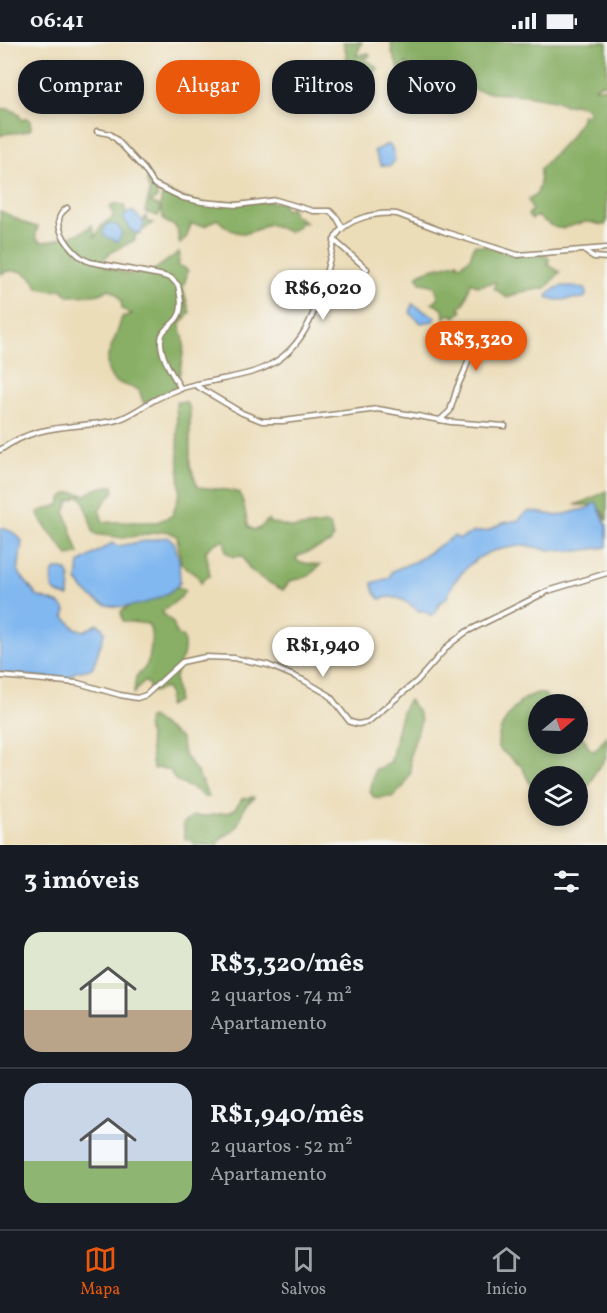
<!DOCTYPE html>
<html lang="pt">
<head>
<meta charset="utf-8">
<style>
  :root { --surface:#171b24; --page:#20242c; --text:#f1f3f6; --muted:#9ea1a6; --line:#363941; --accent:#ea580c }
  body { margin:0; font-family:Vollkorn,serif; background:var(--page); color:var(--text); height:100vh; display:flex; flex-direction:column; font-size:22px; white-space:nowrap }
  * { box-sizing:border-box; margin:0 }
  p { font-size:20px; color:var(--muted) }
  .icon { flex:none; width:33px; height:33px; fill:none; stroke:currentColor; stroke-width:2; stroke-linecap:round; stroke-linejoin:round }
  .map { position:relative; height:803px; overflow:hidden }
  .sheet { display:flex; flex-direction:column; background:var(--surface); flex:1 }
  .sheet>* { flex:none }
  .banner { position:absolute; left:18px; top:18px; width:572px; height:54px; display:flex; gap:12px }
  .needle { width:39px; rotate:71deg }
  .tools { position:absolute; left:528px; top:652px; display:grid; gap:12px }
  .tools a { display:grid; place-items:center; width:60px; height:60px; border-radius:50%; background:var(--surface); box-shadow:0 3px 9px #0003; font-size:30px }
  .price { position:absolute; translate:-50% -51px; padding:0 14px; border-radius:21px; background:#fff; color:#222; font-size:20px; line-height:39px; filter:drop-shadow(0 2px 3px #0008) }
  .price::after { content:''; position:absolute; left:50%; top:36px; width:18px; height:14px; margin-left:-9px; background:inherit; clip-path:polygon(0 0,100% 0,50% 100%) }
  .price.selected { background:var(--accent); color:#fff }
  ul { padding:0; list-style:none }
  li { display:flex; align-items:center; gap:18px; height:150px; padding:0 24px }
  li+li { border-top:2px solid var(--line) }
  li span { display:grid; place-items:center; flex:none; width:168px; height:120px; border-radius:18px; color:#555 }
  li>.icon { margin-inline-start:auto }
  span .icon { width:72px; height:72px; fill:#fffc; stroke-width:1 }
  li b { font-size:26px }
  h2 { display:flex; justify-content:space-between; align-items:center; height:72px; padding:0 24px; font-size:26px }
  .pill { padding:0 21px; border-radius:24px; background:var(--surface); box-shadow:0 3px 9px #0003; font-size:21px; line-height:54px }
  .pill.selected { background:var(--accent); color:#fff }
  .status { display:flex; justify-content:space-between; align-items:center; height:42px; padding:0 30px; background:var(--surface); direction:ltr }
  .status svg { height:16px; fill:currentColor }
  .menu { display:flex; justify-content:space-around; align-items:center; height:84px; border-top:2px solid var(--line); background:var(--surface); font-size:16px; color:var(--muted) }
  .menu a { display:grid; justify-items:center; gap:3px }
  .menu .selected { color:var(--accent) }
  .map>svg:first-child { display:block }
  .forest { fill:#88af65; stroke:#626c42; stroke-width:1.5 }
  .water { fill:#81b8f0; stroke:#5e7187; stroke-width:1.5 }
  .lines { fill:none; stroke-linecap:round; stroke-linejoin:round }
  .minor-casing { stroke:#94846c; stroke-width:7 }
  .minor { stroke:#fff; stroke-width:4 }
</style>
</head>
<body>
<div class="status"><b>06:41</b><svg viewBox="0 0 49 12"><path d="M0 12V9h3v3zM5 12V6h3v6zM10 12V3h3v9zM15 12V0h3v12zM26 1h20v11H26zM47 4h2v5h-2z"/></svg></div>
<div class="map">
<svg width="607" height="803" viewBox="0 0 607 803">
  <rect width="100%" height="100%" fill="#f6f6f2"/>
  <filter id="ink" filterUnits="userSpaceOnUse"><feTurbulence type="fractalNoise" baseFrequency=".0167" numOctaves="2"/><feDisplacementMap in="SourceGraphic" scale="12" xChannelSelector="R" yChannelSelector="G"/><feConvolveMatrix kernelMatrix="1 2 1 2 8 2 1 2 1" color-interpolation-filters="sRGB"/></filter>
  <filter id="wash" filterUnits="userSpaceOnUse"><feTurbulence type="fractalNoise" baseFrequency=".008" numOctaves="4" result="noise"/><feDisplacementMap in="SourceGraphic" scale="24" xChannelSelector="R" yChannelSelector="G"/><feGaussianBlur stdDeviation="1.35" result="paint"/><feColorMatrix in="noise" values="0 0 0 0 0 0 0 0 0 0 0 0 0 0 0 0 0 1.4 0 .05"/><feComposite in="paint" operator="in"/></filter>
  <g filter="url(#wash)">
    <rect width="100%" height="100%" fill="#ecddb9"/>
    <g class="forest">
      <path d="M343 0H362L356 14 369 11 370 14 364 16 378 26 370 40 376 52 361 56C347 49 349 13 343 0Z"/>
      <path d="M391 0H607V42H600L595 46H607V179L605 183C599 184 593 179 586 180 560 185 563 194 537 174L532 177 528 173 532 168 528 157 537 152 540 140V127L572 93 583 73H589L586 65 574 62 565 63 555 58 526 53 491 51 452 43 443 45 413 36 406 21 403 24 405 32 400 30 392 10Z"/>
      <path d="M0 63 1 67C11 66 18 69 22 78L27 76 30 78 31 87C21 94 9 88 0 94Z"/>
      <path d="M148 135 157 149V156L151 160 160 165 162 154 168 150C182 156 210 167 223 160L264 159 283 161 285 169 291 164 294 173 307 181 300 180 298 185 289 190 269 182C246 193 237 197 217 177L205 184 191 182 187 194 180 202C175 186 182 186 164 179L161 166 158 174 145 170 150 150 147 141Z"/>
      <path d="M113 163H124L126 173 140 182 146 174V179L153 181 135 194V198L110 211 102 219 105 224 128 232H140L154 228 179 210 180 214 178 224 183 225 188 229 183 246 190 271 180 282C180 289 184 294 184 300 184 312 181 323 179 334L176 336 177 345 144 362 139 348 114 339C99 320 112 307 118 288 120 283 120 278 123 274L127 275 132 272 122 267C122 257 117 250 108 247 98 257 81 252 68 254L62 247 54 249 38 246C30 230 17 225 0 232V169C15 174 22 183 38 185L36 191V196L41 200 52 199 66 194 68 195 80 191 92 183 95 195 102 183 114 174 110 166Z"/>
      <path d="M474 203 487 204 512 213H546L549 217 548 223 560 230 546 246 521 250 507 256 494 246 496 240 478 244 471 240 465 260 459 266 462 269 455 275 450 272 444 276 443 267 432 261 438 256C436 241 433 243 420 241L417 234C425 226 446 225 458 220V222L460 223 470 216Z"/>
      <path d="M176 360H186L190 367V423L198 445 227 448 240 451C245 462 245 474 249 485L254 488 260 486 268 478 271 482 275 481 293 486 326 482 330 483 333 496 330 501 296 515 298 520 320 523 309 534 290 539 283 548C273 543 262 538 253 530 247 526 246 519 242 514L233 515 226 510 225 501 223 498 214 502 206 509 210 534 205 536 201 541 198 535 181 521 177 494 167 489 123 496 94 492 84 459 80 454 69 459 65 470 79 512 68 514C61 502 39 481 38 470L61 462V457C70 447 75 451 86 453 93 447 104 444 113 444L114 449 99 467 103 480H157L172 474 180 450Z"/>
      <path d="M607 449V479C598 459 593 464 575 463L586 459Z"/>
      <path d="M177 545 185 548 181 555 162 570 173 581 177 593 183 595C188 619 175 621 175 639 175 646 178 651 177 659L168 664 169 652 166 646 153 650 149 647V643L144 639 134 651 136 634C140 631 144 628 146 624 151 615 154 590 148 582L123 579 121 570 132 562Z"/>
      <path d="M537 651 546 653 547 658 555 661 556 663H538V702H578V691L585 698 590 708 595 709 607 694V715L595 730 592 739 584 751 578 757V735H538V759L522 725 498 706C496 684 516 658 537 651Z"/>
      <path d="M409 658 418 670 421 679 410 713 411 730 404 744 393 755H382L380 757 374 755 370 750 375 727 380 726 391 719C395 703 398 670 409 658Z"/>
      <path d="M151 675 181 697 184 713 197 730 209 755H204C201 753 199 750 196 748 186 742 174 743 171 729L160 726 153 727 147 681 148 676Z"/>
      <path d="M254 755V757C238 765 245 773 236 785 231 792 223 793 218 800V803H194L192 798 185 797 183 782 193 774H206L230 770 235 767 242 757Z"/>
    </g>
    <g class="water">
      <path d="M388 102 392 106 395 118 390 124 381 123 374 109Z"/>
      <path d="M133 169 144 181 141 192 132 189 123 176 128 170 131 171Z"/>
      <path d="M107 182C116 182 119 183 122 191L118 200 104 194 103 190Z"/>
      <path d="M563 244 585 246 586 254 584 256 558 258 548 256 547 254 556 246Z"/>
      <path d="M412 262 436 275 433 279 421 281 410 271Z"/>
      <path d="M596 460 607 484V505L577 509 548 508 525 503 501 507 490 510 480 515 468 524 454 540 446 557 440 560 436 570 431 574 425 569H418C407 558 395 552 380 557L374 550 372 541 389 536 392 529 416 519 454 494 460 497 474 490 487 489 503 481 519 478 524 472 530 469 558 474 588 466Z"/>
      <path d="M0 486C9 487 17 492 22 499L18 530 37 554 60 562 66 569 64 574 75 586 84 589 98 582 105 589 93 625C82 633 76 623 69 638L0 631Z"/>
      <path d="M167 495 174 500 179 518 180 541C165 558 129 569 106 563 94 559 84 549 77 539L79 521 112 501 118 504Z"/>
      <path d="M56 527H62L67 529 70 536 69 555 57 551 52 546V532Z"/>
    </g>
  </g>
  <g filter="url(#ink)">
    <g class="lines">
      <g class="minor-casing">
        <g id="minor">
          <path d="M97 89 110 92 116 97 144 127 154 142 183 156 202 160 237 163 276 158 313 169H330L337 176 342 185"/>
          <path d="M67 166C63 169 59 173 59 178 58 194 76 215 90 220L160 233 171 236 178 243C180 253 184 267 177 276 172 284 161 287 161 298 160 315 173 333 181 347"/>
          <path d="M334 198 367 227"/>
          <path d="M586 210 594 215 607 216"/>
          <path d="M195 343 242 371 262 379H283L378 367 451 380 505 384"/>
          <path d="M440 378 450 369 457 346 465 328 470 313 467 297 448 283"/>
          <path d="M0 408C39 381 69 387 113 379 127 376 137 368 149 361 159 355 171 350 182 346 205 339 230 337 253 330 315 311 320 247 336 194 347 176 377 170 397 172L445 190 518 213 607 206"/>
          <path d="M0 634 78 641 120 653 137 656 146 653 182 620 205 615 234 616 268 623 303 638 329 653 350 680 358 682 368 680 417 639 449 603 466 590 548 549 607 531"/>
        </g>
      </g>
      <use href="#minor" class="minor"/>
    </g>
  </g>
</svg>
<div class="tools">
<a><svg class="needle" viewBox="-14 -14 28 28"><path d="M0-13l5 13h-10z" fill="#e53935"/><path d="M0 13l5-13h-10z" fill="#9ea1a6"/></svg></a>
<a><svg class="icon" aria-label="layers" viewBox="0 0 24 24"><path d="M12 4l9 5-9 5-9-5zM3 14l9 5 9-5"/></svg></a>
</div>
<b class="price" style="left:323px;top:279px">R$6,020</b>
<b class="price selected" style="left:476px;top:330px">R$3,320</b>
<b class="price" style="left:323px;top:636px">R$1,940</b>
<div class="banner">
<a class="pill">Comprar</a>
<a class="pill selected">Alugar</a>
<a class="pill">Filtros</a>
<a class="pill">Novo</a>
</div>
</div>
<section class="sheet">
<h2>3 imóveis<svg class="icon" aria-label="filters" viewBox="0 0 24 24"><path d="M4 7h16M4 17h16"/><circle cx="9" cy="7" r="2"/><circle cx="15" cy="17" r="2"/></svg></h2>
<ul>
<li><span style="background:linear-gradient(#dfe7d0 65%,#b9a48a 0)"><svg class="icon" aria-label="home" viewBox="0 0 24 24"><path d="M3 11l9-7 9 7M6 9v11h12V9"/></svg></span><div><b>R$3,320/mês</b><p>2 quartos · 74 m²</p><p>Apartamento</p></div></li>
<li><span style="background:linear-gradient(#c9d6e8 65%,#8fb573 0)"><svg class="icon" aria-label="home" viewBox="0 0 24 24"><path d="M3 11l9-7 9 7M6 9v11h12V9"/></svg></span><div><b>R$1,940/mês</b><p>2 quartos · 52 m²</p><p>Apartamento</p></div></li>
</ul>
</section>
<nav class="menu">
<a class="selected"><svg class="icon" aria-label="map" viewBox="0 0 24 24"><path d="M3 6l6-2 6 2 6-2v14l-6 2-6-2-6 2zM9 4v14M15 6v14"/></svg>Mapa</a>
<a><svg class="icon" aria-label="saved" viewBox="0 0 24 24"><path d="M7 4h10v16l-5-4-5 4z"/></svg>Salvos</a>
<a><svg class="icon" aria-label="home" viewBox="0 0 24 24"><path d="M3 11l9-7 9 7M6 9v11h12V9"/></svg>Início</a>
</nav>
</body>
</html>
